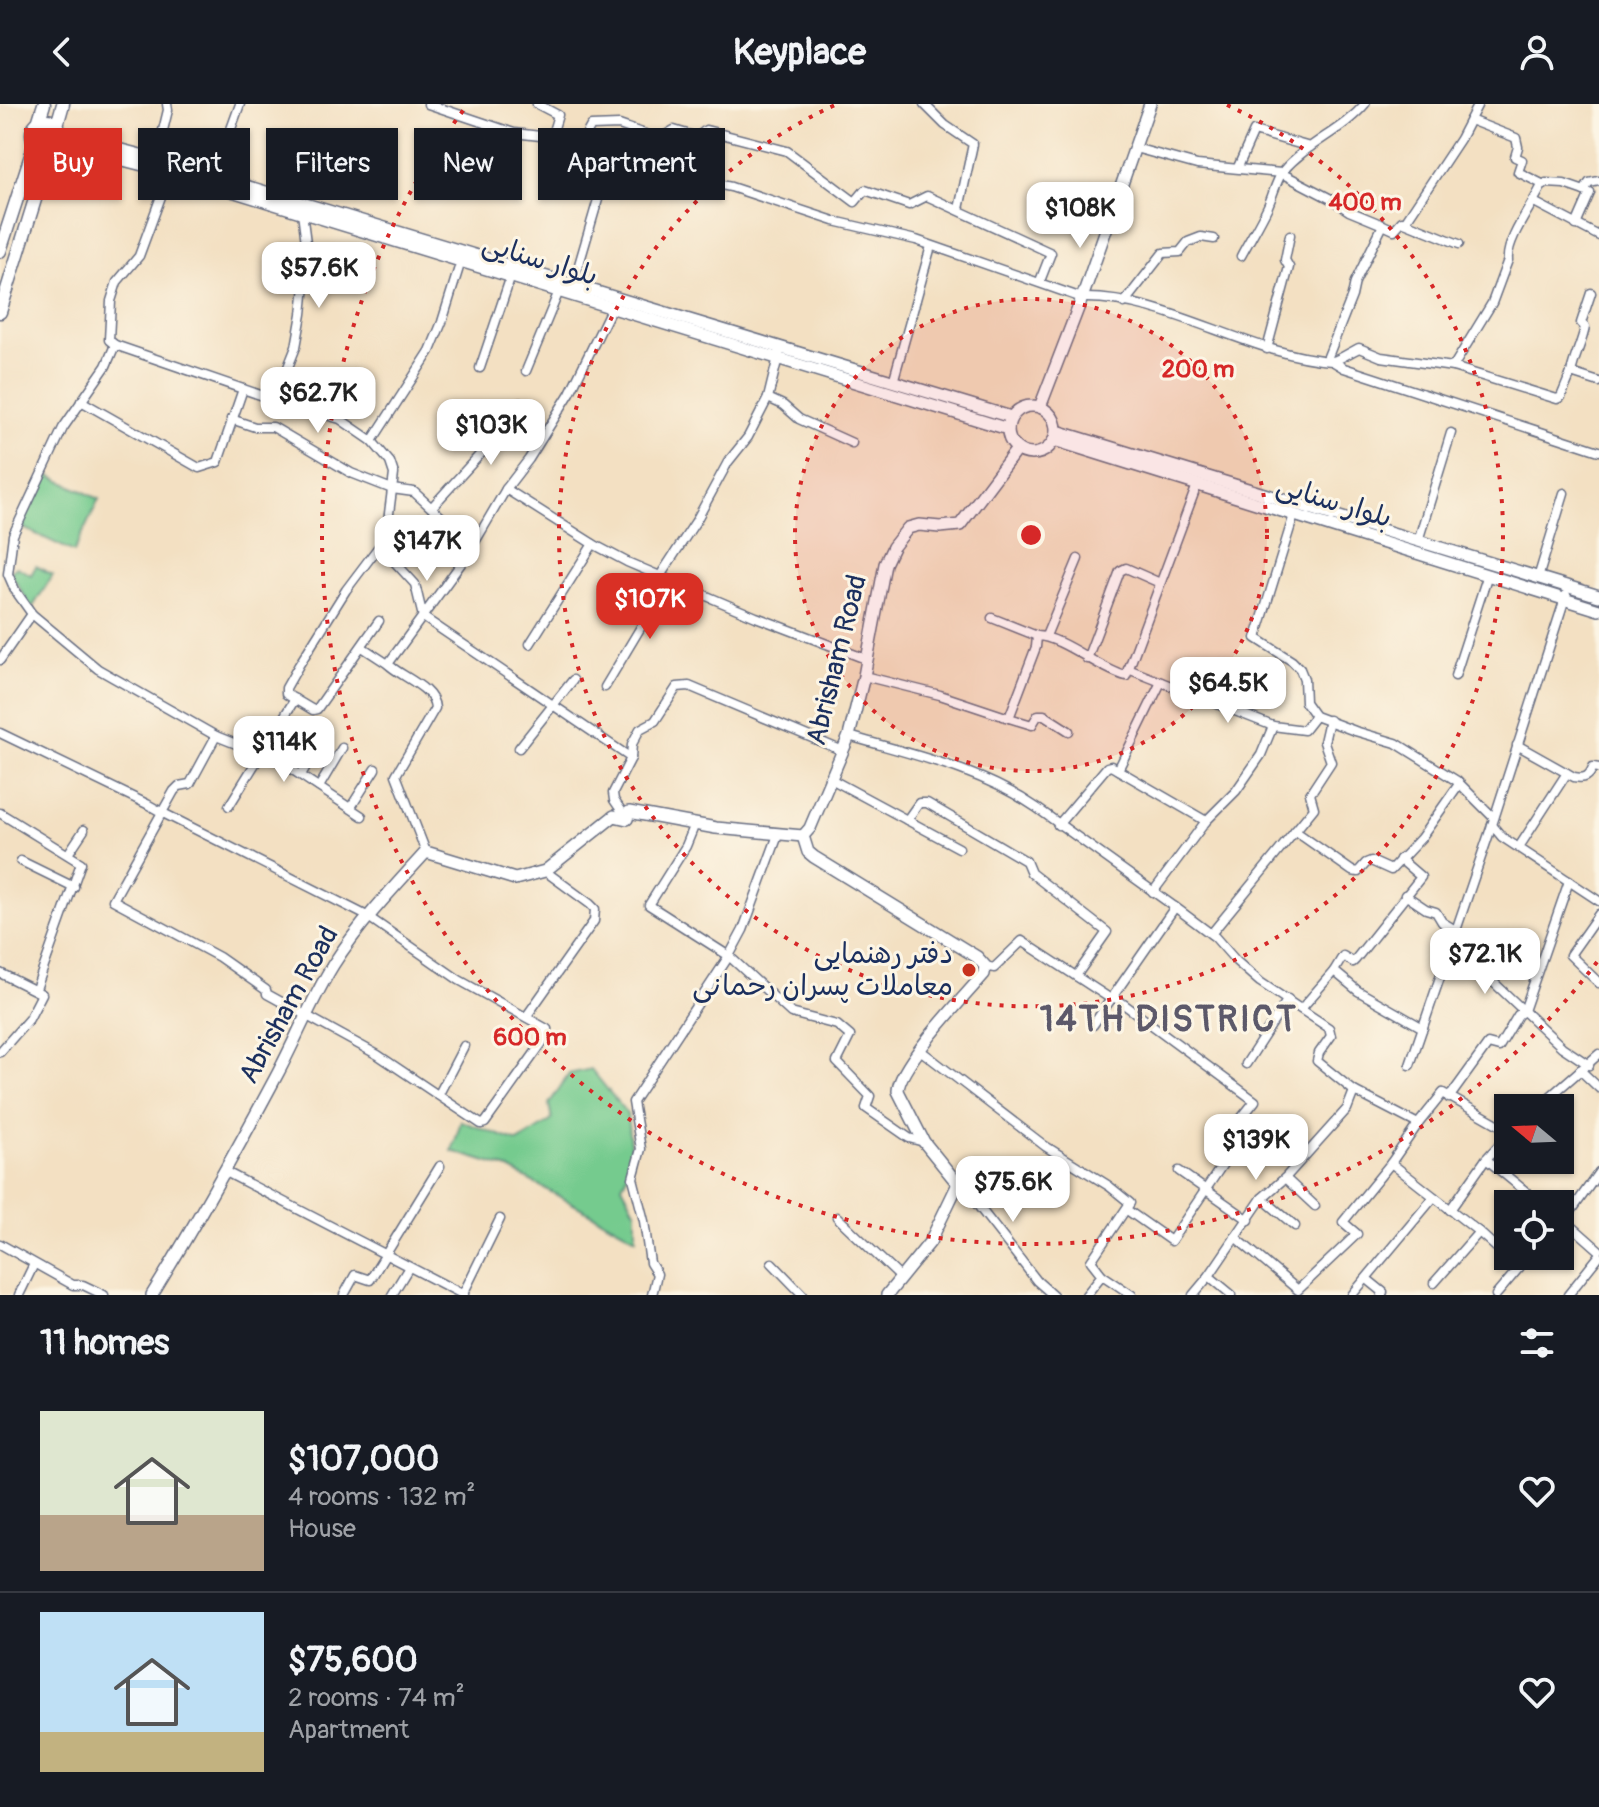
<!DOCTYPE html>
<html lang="en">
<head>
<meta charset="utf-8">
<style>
  :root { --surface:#171b24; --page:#20242c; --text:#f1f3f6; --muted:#9ea1a6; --line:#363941; --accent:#d93025 }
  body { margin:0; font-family:Pangolin,"Playpen Sans Arabic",sans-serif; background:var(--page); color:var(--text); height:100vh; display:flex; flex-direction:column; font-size:30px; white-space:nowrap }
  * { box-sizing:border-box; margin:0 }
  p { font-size:26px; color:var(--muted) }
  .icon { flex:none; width:44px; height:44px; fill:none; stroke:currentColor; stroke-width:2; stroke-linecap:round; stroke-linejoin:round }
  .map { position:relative; height:1191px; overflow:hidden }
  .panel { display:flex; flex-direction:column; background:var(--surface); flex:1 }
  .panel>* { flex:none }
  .guide { position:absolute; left:24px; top:24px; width:800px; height:72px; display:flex; gap:16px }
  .needle { width:52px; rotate:289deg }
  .tools { position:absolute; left:1494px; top:990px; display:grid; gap:16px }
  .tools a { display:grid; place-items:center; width:80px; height:80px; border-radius:0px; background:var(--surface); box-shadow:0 2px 6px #0004; font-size:40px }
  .price { position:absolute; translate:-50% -68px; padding:0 18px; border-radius:16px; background:#fff; color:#222; font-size:26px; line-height:52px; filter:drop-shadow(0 2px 4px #0008) }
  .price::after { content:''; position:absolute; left:50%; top:48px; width:24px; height:18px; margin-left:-12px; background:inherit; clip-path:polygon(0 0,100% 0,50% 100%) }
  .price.current { background:var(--accent); color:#fff }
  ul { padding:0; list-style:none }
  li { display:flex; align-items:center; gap:24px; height:200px; padding:0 40px }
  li+li { border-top:2px solid var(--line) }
  li span { display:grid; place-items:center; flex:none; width:224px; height:160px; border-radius:0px; color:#555 }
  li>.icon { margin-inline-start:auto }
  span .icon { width:96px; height:96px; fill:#fffc; stroke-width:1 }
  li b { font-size:34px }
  h2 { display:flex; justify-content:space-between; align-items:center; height:96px; padding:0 40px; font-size:34px }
  .pill { padding:0 28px; border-radius:0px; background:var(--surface); box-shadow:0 2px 6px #0004; font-size:28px; line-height:72px }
  .pill.current { background:var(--accent); color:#fff }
  header { display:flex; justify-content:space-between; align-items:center; height:104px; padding:0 40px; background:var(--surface); font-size:36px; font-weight:700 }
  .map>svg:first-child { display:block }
  .green { fill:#75cb8e; stroke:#487d76; stroke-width:2 }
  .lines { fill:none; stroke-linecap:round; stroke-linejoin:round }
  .street-casing { stroke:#676d81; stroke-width:11 }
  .secondary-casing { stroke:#676d81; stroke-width:14 }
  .primary-casing { stroke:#676d81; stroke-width:15 }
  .street { stroke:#fff; stroke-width:8 }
  .secondary { stroke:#fff; stroke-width:11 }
  .primary { stroke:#fff; stroke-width:12 }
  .ring { fill:none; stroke:#d62828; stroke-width:4; stroke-dasharray:4 8 }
  .poi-dot { fill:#c8321e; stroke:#fcf5e5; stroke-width:3 }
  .labels { text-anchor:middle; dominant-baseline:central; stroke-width:6; stroke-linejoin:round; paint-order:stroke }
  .street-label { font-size:28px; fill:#1b2f5e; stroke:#fcf5e5 }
  .poi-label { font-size:28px; fill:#1b2f5e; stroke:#fcf5e5; text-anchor:end }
  .district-label { font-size:36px; font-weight:bold; letter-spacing:2px; fill:#5c596a; stroke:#fcf5e5 }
  .centre { fill:#d62828; stroke:#fcf5e5; stroke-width:4 }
  .ring-label { font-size:24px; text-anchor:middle; font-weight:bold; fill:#d62828; stroke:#fcf5e5; stroke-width:6; stroke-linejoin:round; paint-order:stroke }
</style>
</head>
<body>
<header><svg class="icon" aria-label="back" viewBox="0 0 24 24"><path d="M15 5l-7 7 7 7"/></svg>Keyplace<svg class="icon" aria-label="person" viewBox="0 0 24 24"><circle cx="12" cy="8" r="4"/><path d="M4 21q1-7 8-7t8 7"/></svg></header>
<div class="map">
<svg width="1599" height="1191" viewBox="0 0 1599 1191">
  <rect width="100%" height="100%" fill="#fcf5e5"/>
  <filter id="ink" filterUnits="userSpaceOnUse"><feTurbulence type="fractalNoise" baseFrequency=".0125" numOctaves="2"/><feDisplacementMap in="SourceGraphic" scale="16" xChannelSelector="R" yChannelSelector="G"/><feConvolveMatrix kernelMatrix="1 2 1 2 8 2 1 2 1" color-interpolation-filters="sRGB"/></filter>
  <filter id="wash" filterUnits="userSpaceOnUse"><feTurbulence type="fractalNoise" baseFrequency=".006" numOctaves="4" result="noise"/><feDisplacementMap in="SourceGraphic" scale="32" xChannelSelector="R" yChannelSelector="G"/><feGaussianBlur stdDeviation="1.8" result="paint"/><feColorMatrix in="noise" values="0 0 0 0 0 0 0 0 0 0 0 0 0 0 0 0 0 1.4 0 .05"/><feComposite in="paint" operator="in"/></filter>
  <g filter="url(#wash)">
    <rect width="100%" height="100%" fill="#f3e0c2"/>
    <g class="green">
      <path d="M44 369 99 395 74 448 19 422Z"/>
      <path d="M36 462 53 471 32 504 10 468 17 463 31 471Z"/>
      <path d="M591 965 627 1010 632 1058 622 1082 636 1108V1134L509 1065 452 1047 461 1017 518 1038 552 1016 549 1000 569 970Z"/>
    </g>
  </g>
  <g filter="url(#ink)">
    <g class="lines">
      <g class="street-casing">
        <g id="street">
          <path d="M428 0 514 29 558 34 581 40 659 68 731 83 834 117 916 136 1082 194C1167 192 1247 251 1332 257 1338 257 1352 247 1359 244L1381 253 1453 263 1557 295 1561 293 1571 269 1599 278"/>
          <path d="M537 0 558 11 551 34"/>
          <path d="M924 0 945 21 973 40 959 105"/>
          <path d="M1470 16 1516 34 1518 43 1515 53 1522 56 1518 68 1544 81"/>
          <path d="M581 40 591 22 619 21 659 35 674 26 697 33 706 26 787 47 855 98 865 86 909 101 927 92 1051 149 1040 177"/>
          <path d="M1135 44 1197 61 1281 69 1331 95 1349 107 1383 121"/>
          <path d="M156 55 168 6 167 0"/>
          <path d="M1238 63 1254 27 1310 43"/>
          <path d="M170 68 139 152 117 178 111 197 109 236 115 241 275 296 340 315 372 337 390 358 394 370 386 433 346 486 299 561 286 584V590L313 606 317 605 379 517"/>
          <path d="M214 72 240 0"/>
          <path d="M1584 87 1589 79 1599 77"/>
          <path d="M1534 98 1599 132"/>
          <path d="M1405 118 1460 35 1478 0"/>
          <path d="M1241 152C1250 135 1260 119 1268 102 1273 91 1276 77 1283 67 1307 39 1342 27 1365 0"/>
          <path d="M573 181 611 51"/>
          <path d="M1124 199 1163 149 1180 148 1188 138 1201 133 1214 135"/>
          <path d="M115 241 106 262 63 324 13 431 8 470 15 486 32 510 98 565 216 632 279 657 362 712"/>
          <path d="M1267 245 1289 163 1285 156 1290 131"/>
          <path d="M1327 255 1352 192 1355 178 1383 121 1394 126 1402 117 1459 140"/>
          <path d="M1334 258 1344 264 1599 347"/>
          <path d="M1453 263 1492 199 1508 156C1506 136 1532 102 1541 83L1546 79 1564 80 1590 89 1576 121"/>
          <path d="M480 264 511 172"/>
          <path d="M526 267 559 187"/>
          <path d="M1571 269C1574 253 1582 239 1585 223L1581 219 1591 189"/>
          <path d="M893 278 931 142"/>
          <path d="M768 294 783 301 799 315 852 339"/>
          <path d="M275 296 296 243 302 210 308 154 302 108"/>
          <path d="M81 297 199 364 218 358 243 285"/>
          <path d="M231 315 255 323H273L351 369 392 385 414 388 449 420 468 450"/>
          <path d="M372 337 430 247 442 218 461 157"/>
          <path d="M506 385 593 440 627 458 756 513 866 555"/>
          <path d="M432 403 485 345 520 299"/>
          <path d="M1294 411 1256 534 1292 557 1300 565 1304 575 1305 598 1315 612 1355 627 1396 639 1457 677 1494 714"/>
          <path d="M1418 437 1451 329"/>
          <path d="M380 442 415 480 423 513 631 654"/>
          <path d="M660 472 696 417 728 358 748 333 768 294 779 249"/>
          <path d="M1538 474 1564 389"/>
          <path d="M992 514 1037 532"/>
          <path d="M1046 532 1078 455"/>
          <path d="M530 540 593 440"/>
          <path d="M362 543 388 560"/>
          <path d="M1087 555 1120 467 1126 464 1160 479"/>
          <path d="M0 556 32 510"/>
          <path d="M1128 565 1273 622 1304 626 1315 612"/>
          <path d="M864 572 940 591 1009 614 1036 543 1037 532C1061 532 1099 565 1126 572L1197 381"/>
          <path d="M1455 572 1488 470"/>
          <path d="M605 583 669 476"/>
          <path d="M1009 614 1032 621 1038 611H1044L1069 627"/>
          <path d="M0 629 147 700 163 709 367 812 459 876 547 925 542 939 485 1019 481 1020 378 951 267 890 266 886 219 853 113 796 174 687 179 682 190 680 216 632"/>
          <path d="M849 632C913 651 981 665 1037 704L1179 806 1215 833 1236 857 1260 878 1329 924 1331 932 1319 949 1317 957 1354 987 1418 1020 1443 989 1508 1026"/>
          <path d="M1517 641 1574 673C1585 675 1589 673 1593 663L1599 664"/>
          <path d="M519 644 573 576"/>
          <path d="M1118 666 1161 578"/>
          <path d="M301 671 323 633"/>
          <path d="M829 674 959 744"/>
          <path d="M319 683 342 644"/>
          <path d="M229 702 295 595"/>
          <path d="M351 703 375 665"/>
          <path d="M0 709 81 759 36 885"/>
          <path d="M627 715 614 696 613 689 631 654 632 640 640 625 655 617 677 583 689 582 843 647"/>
          <path d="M907 716 919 699H927L1026 757 1031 769 1107 828 1076 872"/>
          <path d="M695 720 686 742 649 801 729 852 791 909 837 921 850 932 837 958 870 992 866 1004 909 1034 924 1038"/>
          <path d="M1058 721 1107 663 1111 662 1206 717"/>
          <path d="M1492 721 1502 733 1599 797"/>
          <path d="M1295 727 1352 767 1358 768 1366 759 1371 757 1391 766 1421 734 1459 680"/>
          <path d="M1519 743 1567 669"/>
          <path d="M426 748 396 671 435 604C434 583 401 573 388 560L468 450 506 385 529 355 570 289 612 203"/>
          <path d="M68 750 84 726"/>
          <path d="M21 757 74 783"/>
          <path d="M1153 788 1206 717 1236 687 1261 651 1273 622"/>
          <path d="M1405 791 1426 805 1436 808 1442 818 1457 827 1488 873 1562 943 1589 961"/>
          <path d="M1599 810 1570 851 1599 879"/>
          <path d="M1211 830 1314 704 1310 690 1331 658 1324 638 1329 616"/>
          <path d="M985 862 994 864 1022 837 1111 895"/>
          <path d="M1334 867 1358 887 1423 924"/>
          <path d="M0 869 42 890 29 915 0 948"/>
          <path d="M1114 893 1255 997 1231 1027 1229 1051 1171 1137 1127 1106"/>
          <path d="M1301 905 1334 867 1343 852 1353 858 1355 856 1421 773 1400 755"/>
          <path d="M526 913 594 817 595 805 590 800 545 767"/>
          <path d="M1093 921 1175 803"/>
          <path d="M920 946 1045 1042 1109 1082 1130 1099 1091 1157 1102 1171"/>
          <path d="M1246 960 1288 895"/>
          <path d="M1410 961 1492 721 1566 491"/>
          <path d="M1580 966 1599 984"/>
          <path d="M439 990 464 942"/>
          <path d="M1449 994 1488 940 1499 943 1518 911 1524 907 1569 777"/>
          <path d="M1537 1004 1599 950"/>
          <path d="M1486 1055 1541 1100"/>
          <path d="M1391 1059 1479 1128 1519 1164"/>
          <path d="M224 1067 464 1191"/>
          <path d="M1179 1067 1249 1116"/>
          <path d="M1285 1074 1315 1102"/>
          <path d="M958 1080 962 1081 1037 1177 1053 1191"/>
          <path d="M1262 1094 1295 1122"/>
          <path d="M1450 1106 1486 1055 1508 1031"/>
          <path d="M837 1113 900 1173"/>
          <path d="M1560 1115 1565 1116 1599 1146"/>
          <path d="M1565 1116 1599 1068"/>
          <path d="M1235 1133 1298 1186 1357 1130 1343 1118 1391 1059 1418 1020"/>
          <path d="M0 1140 73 1181H83L104 1191"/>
          <path d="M772 1159 803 1191"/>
          <path d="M1209 1172 1232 1191"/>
          <path d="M1367 1175 1383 1188 1382 1191"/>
          <path d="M1434 1179 1479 1128"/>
          <path d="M463 1190 500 1115"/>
          <path d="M19 1191 34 1160"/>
          <path d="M344 1191 355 1171 370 1176 440 1062"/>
          <path d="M392 1191 409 1163"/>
          <path d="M652 1191 657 1170 650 1159 644 1117 633 1074 641 1045 633 998 729 852 743 826 778 731"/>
          <path d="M1086 1191 1102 1171 1132 1191"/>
          <path d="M1193 1191 1209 1172 1262 1094 1285 1074 1347 1005 1354 987"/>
          <path d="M1352 1191 1434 1093"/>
          <path d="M1496 1191 1529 1152"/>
          <path d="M1568 1191 1599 1152"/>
        </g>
      </g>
      <g class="secondary-casing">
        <g id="secondary">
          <path d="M60 30 156 55 1011 313"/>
          <path d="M57 39 170 68 1008 325"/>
          <circle cx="1032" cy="326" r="24"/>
          <path d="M1040 303 1082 194 1150 0"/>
          <path d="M1057 327 1599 492"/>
          <path d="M1054 336 1599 506"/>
          <path d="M803 732 808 748 814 753 977 853 985 862 984 870C965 892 898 962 898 987L924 1038 958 1080 930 1138 887 1191"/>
          <path d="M803 732 810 724 849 632 864 572 885 460 893 443 908 424 919 421 940 423 960 421 1017 345"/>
          <path d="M152 1191C197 1118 238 1044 278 969 297 933 312 895 333 861 360 819 393 784 426 748L515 775 545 767 614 712 627 715 629 708 716 724 803 732"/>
        </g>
      </g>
      <g class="primary-casing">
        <g id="primary">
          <circle cx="46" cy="30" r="14"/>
          <path d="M38 19 44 0"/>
          <path d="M57 21 63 0"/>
          <path d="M0 147 35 39"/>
          <path d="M0 208 51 44"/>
        </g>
      </g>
      <use href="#street" class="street"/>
      <use href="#secondary" class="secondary"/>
      <use href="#primary" class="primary"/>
    </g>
  </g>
  <circle cx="1031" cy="431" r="236" fill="#d62828" fill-opacity=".12"/>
  <g class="ring">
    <circle cx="1031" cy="431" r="236"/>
    <path d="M1227 1A472 472 0 1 1 835 1"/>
    <path d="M1597 858A709 709 0 1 1 465 4"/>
  </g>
  <circle class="poi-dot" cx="969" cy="866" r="8"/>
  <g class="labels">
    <g class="street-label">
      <text transform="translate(540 156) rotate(17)">بلوار سنایی</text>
      <text transform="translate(1334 398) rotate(17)">بلوار سنایی</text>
      <text transform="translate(837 556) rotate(-76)">Abrisham Road</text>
      <text transform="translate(289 901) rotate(-61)">Abrisham Road</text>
    </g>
    <g class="poi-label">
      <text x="953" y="850">دفتر رهنمایی<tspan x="953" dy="32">معاملات پسران رحمانی</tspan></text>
    </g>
    <g class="district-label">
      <text x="1169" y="915">14TH DISTRICT</text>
    </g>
  </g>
  <circle cx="1031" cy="431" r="12" class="centre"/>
  <g class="ring-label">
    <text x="1365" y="106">400 m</text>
    <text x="1198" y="273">200 m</text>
    <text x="530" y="941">600 m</text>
  </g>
</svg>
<div class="tools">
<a><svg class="needle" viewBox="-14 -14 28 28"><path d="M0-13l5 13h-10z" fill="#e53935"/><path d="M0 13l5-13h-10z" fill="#9ea1a6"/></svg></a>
<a><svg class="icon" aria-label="locate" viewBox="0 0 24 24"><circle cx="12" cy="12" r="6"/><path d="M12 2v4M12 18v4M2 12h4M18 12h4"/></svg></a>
</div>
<b class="price" style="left:1080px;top:146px">$108K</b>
<b class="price" style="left:319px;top:206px">$57.6K</b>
<b class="price" style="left:318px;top:331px">$62.7K</b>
<b class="price" style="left:491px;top:363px">$103K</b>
<b class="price" style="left:427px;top:479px">$147K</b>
<b class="price current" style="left:650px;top:537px">$107K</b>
<b class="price" style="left:1228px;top:621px">$64.5K</b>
<b class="price" style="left:284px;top:680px">$114K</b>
<b class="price" style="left:1485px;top:892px">$72.1K</b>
<b class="price" style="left:1256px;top:1078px">$139K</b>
<b class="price" style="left:1013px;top:1120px">$75.6K</b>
<div class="guide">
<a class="pill current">Buy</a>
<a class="pill">Rent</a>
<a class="pill">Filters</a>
<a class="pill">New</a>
<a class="pill">Apartment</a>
</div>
</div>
<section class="panel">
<h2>11 homes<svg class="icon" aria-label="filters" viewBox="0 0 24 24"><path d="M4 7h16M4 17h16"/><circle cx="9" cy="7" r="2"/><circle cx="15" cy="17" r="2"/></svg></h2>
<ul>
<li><span style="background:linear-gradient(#dfe7d0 65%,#b9a48a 0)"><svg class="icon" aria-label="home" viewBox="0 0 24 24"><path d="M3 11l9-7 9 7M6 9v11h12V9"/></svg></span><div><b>$107,000</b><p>4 rooms · 132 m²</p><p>House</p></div><svg class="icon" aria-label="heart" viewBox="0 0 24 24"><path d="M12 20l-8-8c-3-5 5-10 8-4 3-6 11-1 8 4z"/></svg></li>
<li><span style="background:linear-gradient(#bfe0f5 75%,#c2b280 0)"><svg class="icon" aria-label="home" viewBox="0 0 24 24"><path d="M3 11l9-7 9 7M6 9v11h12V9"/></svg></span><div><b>$75,600</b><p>2 rooms · 74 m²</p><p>Apartment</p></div><svg class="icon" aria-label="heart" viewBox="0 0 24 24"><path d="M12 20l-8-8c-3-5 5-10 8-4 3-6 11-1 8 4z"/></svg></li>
</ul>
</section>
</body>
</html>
